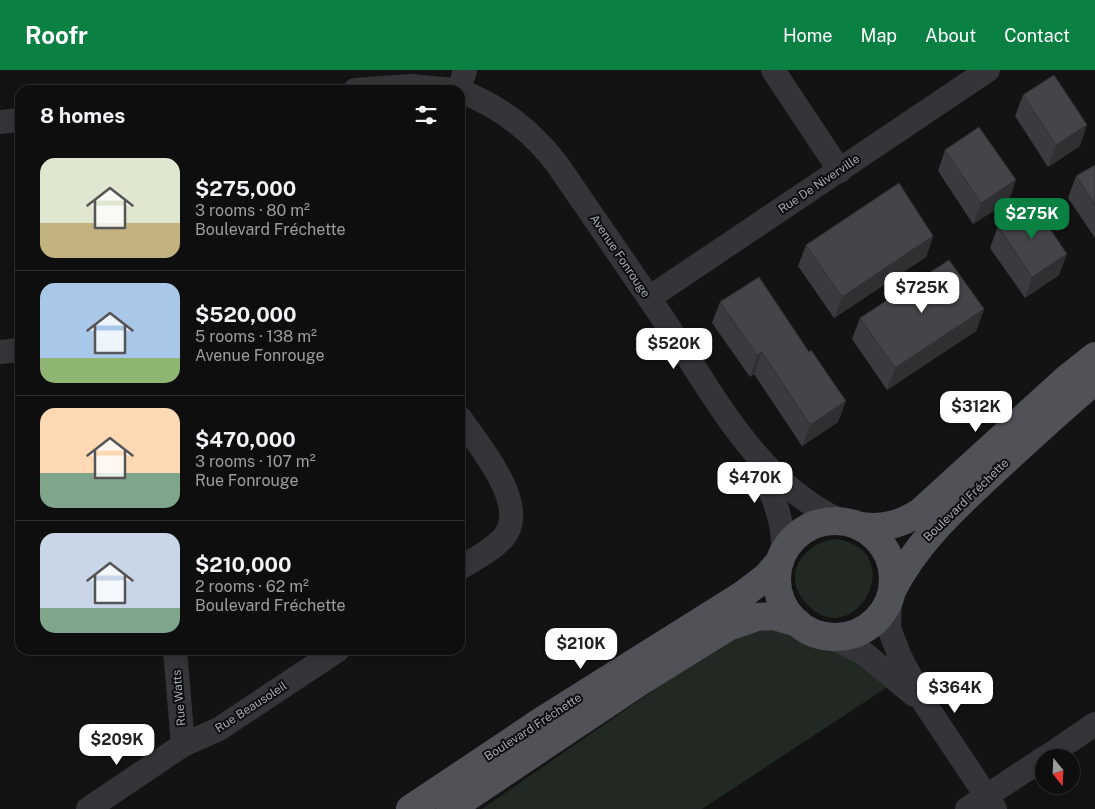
<!DOCTYPE html>
<html lang="en">
<head>
<meta charset="utf-8">
<style>
  :root { --surface:#0e0e0f; --page:#1c1c1d; --text:#f1f3f6; --muted:#9b9c9e; --line:#2e2e2f; --accent:#0b8043 }
  body { margin:0; font-family:"Public Sans",sans-serif; background:var(--page); color:var(--text); height:100vh; display:flex; flex-direction:column; font-size:19px; white-space:nowrap }
  * { box-sizing:border-box; margin:0 }
  p { font-size:16px; color:var(--muted) }
  .icon { flex:none; width:28px; height:28px; fill:none; stroke:currentColor; stroke-width:2; stroke-linecap:round; stroke-linejoin:round }
  .map { position:relative; flex:1; overflow:hidden }
  .details { position:absolute; left:15px; top:15px; width:450px; height:570px; display:flex; flex-direction:column; background:var(--surface); border-radius:15px; box-shadow:0 2px 12px #0003,0 0 0 1px var(--line) }
  .details>* { flex:none }
  .needle { width:32px; rotate:162deg }
  .tools { position:absolute; left:1035px; top:679px; display:grid; gap:10px }
  .tools a { display:grid; place-items:center; width:45px; height:45px; border-radius:50%; background:var(--surface); box-shadow:0 2px 12px #0003,0 0 0 1px var(--line); font-size:25px }
  .price { position:absolute; translate:-50% -42px; padding:0 11px; border-radius:10px; background:#fff; color:#222; font-size:16px; line-height:32px; filter:drop-shadow(0 1px 2px #0008) }
  .price::after { content:''; position:absolute; left:50%; top:30px; width:15px; height:11px; margin-left:-8px; background:inherit; clip-path:polygon(0 0,100% 0,50% 100%) }
  .price.on { background:var(--accent); color:#fff }
  ul { padding:0; list-style:none }
  li { display:flex; align-items:center; gap:15px; height:125px; padding:0 25px }
  li+li { border-top:1px solid var(--line) }
  li span { display:grid; place-items:center; flex:none; width:140px; height:100px; border-radius:15px; color:#555 }
  li>.icon { margin-inline-start:auto }
  span .icon { width:60px; height:60px; fill:#fffc; stroke-width:1 }
  li b { font-size:21px }
  h2 { display:flex; justify-content:space-between; align-items:center; height:60px; padding:0 25px; font-size:21px }
  header { display:flex; align-items:center; gap:30px; box-sizing:border-box; height:70px; padding:0 25px; background:var(--accent); color:#fff }
  header strong { font-size:24px }
  nav { display:flex; gap:28px; margin-inline-start:auto; font-size:18px }
  .map>svg:first-child { display:block }
  .green { fill:#222923 }
  .lines { fill:none; stroke-linecap:round; stroke-linejoin:round }
  .minor { stroke:#353539; stroke-width:24 }
  .major { stroke:#515258; stroke-width:28 }
  .wall { fill:#3b3b3f }
  .shaded-wall { fill:#303033 }
  .building { fill:#454549; stroke:#303033 }
  .labels { text-anchor:middle; dominant-baseline:central; stroke-width:4; stroke-linejoin:round; paint-order:stroke }
  .street-label { font-size:12px; fill:#a6a9b3; stroke:#0e0e0f }
</style>
</head>
<body>
<header>
<strong>Roofr</strong>
<nav><a>Home</a><a>Map</a><a>About</a><a>Contact</a></nav>
</header>
<div class="map">
<svg width="1095" height="739" viewBox="0 0 1095 739">
  <rect width="100%" height="100%" fill="#131314"/>
  <g class="green">
    <path d="M836 469C915 482 849 591 803 529 782 502 806 472 836 469Z"/>
    <path d="M780 554 800 570 848 585 892 614 702 739H482L729 568Z"/>
  </g>
  <g class="lines">
    <g class="minor">
      <path d="M773 0 840 101"/>
      <path d="M355 20 410 16 454 20"/>
      <path d="M459 20 465 0"/>
      <path d="M460 21C500 36 531 60 557 94 591 144 626 194 660 244 710 318 755 411 839 450"/>
      <path d="M0 52 20 50"/>
      <path d="M649 228 988 0"/>
      <path d="M0 282 20 280"/>
      <path d="M460 348C479 375 530 435 504 467 493 480 474 489 460 498"/>
      <path d="M758 394C772 424 785 450 783 484"/>
      <path d="M890 528 889 558 900 587 925 634 995 739"/>
      <path d="M828 566 865 584 914 625"/>
      <path d="M175 580 183 675"/>
      <path d="M1045 688 1095 654"/>
      <path d="M88 739 183 675 219 659 338 580"/>
      <path d="M967 739 1044 688"/>
    </g>
    <g class="major">
      <circle cx="835" cy="509" r="58"/>
      <path d="M859 456C882 459 900 455 920 442L1066 309 1095 286"/>
      <path d="M893 519C917 472 954 439 992 403 1026 372 1060 340 1095 311"/>
      <path d="M410 739 546 648 745 523 766 507 780 491"/>
      <path d="M450 739 641 611 728 557 757 547 774 546 798 553"/>
    </g>
  </g>
  <g class="wall">
    <path d="M1023 25 1080 76 1048 97 1015 46Z"/>
    <path d="M945 80 1009 131 973 154 938 101Z"/>
    <path d="M1095 95V168L1068 128 1076 106Z"/>
    <path d="M998 156 1059 205 1025 228 990 178Z"/>
    <path d="M933 166 926 187 834 248 798 196 806 175Z"/>
    <path d="M720 232 838 352 802 376 754 304 750 307 712 253Z"/>
    <path d="M984 239 976 261 887 320 852 269 860 248Z"/>
  </g>
  <g class="shaded-wall">
    <path d="M1087 55 1080 76 1048 97 1056 75Z"/>
    <path d="M1016 110 1009 131 973 154 981 133Z"/>
    <path d="M933 166 926 187 834 248 842 227Z"/>
    <path d="M1067 184 1059 205 1025 228 1032 207Z"/>
    <path d="M984 239 976 261 887 320 895 298Z"/>
    <path d="M762 282 754 304 750 307 757 285Z"/>
    <path d="M846 331 838 352 802 376 810 355Z"/>
  </g>
  <g class="building">
    <path d="M1054 5 1087 55 1056 75 1023 25Z"/>
    <path d="M979 57 1016 110 981 133 945 80Z"/>
    <path d="M1095 95V135L1076 106Z"/>
    <path d="M899 113 933 166 842 227 806 175Z"/>
    <path d="M1033 134 1067 184 1032 207 998 156Z"/>
    <path d="M949 190 984 239 895 298 860 248Z"/>
    <path d="M759 207 809 282 811 280 846 331 810 355 762 282 757 285 720 232Z"/>
  </g>
  <g class="labels">
    <g class="street-label">
      <text transform="translate(819 114) rotate(-34)">Rue De Niverville</text>
      <text transform="translate(620 186) rotate(56)">Avenue Fonrouge</text>
      <text transform="translate(966 430) rotate(-44)">Boulevard Fréchette</text>
      <text transform="translate(179 628) rotate(-95)">Rue Watts</text>
      <text transform="translate(251 637) rotate(-33)">Rue Beausoleil</text>
      <text transform="translate(533 657) rotate(-33)">Boulevard Fréchette</text>
    </g>
  </g>
</svg>
<div class="tools">
<a><svg class="needle" viewBox="-14 -14 28 28"><path d="M0-13l5 13h-10z" fill="#e53935"/><path d="M0 13l5-13h-10z" fill="#9b9c9e"/></svg></a>
</div>
<b class="price on" style="left:1032px;top:170px">$275K</b>
<b class="price" style="left:922px;top:244px">$725K</b>
<b class="price" style="left:674px;top:300px">$520K</b>
<b class="price" style="left:976px;top:363px">$312K</b>
<b class="price" style="left:755px;top:434px">$470K</b>
<b class="price" style="left:581px;top:600px">$210K</b>
<b class="price" style="left:955px;top:644px">$364K</b>
<b class="price" style="left:117px;top:696px">$209K</b>
<section class="details">
<h2>8 homes<svg class="icon" aria-label="filters" viewBox="0 0 24 24"><path d="M4 7h16M4 17h16"/><circle cx="9" cy="7" r="2"/><circle cx="15" cy="17" r="2"/></svg></h2>
<ul>
<li><span style="background:linear-gradient(#dfe7d0 65%,#c2b280 0)"><svg class="icon" aria-label="home" viewBox="0 0 24 24"><path d="M3 11l9-7 9 7M6 9v11h12V9"/></svg></span><div><b>$275,000</b><p>3 rooms · 80 m²</p><p>Boulevard Fréchette</p></div></li>
<li><span style="background:linear-gradient(#a9c7e8 75%,#8fb573 0)"><svg class="icon" aria-label="home" viewBox="0 0 24 24"><path d="M3 11l9-7 9 7M6 9v11h12V9"/></svg></span><div><b>$520,000</b><p>5 rooms · 138 m²</p><p>Avenue Fonrouge</p></div></li>
<li><span style="background:linear-gradient(#ffd9b3 65%,#7fa58c 0)"><svg class="icon" aria-label="home" viewBox="0 0 24 24"><path d="M3 11l9-7 9 7M6 9v11h12V9"/></svg></span><div><b>$470,000</b><p>3 rooms · 107 m²</p><p>Rue Fonrouge</p></div></li>
<li><span style="background:linear-gradient(#c9d6e8 75%,#7fa58c 0)"><svg class="icon" aria-label="home" viewBox="0 0 24 24"><path d="M3 11l9-7 9 7M6 9v11h12V9"/></svg></span><div><b>$210,000</b><p>2 rooms · 62 m²</p><p>Boulevard Fréchette</p></div></li>
</ul>
</section>
</div>
</body>
</html>
